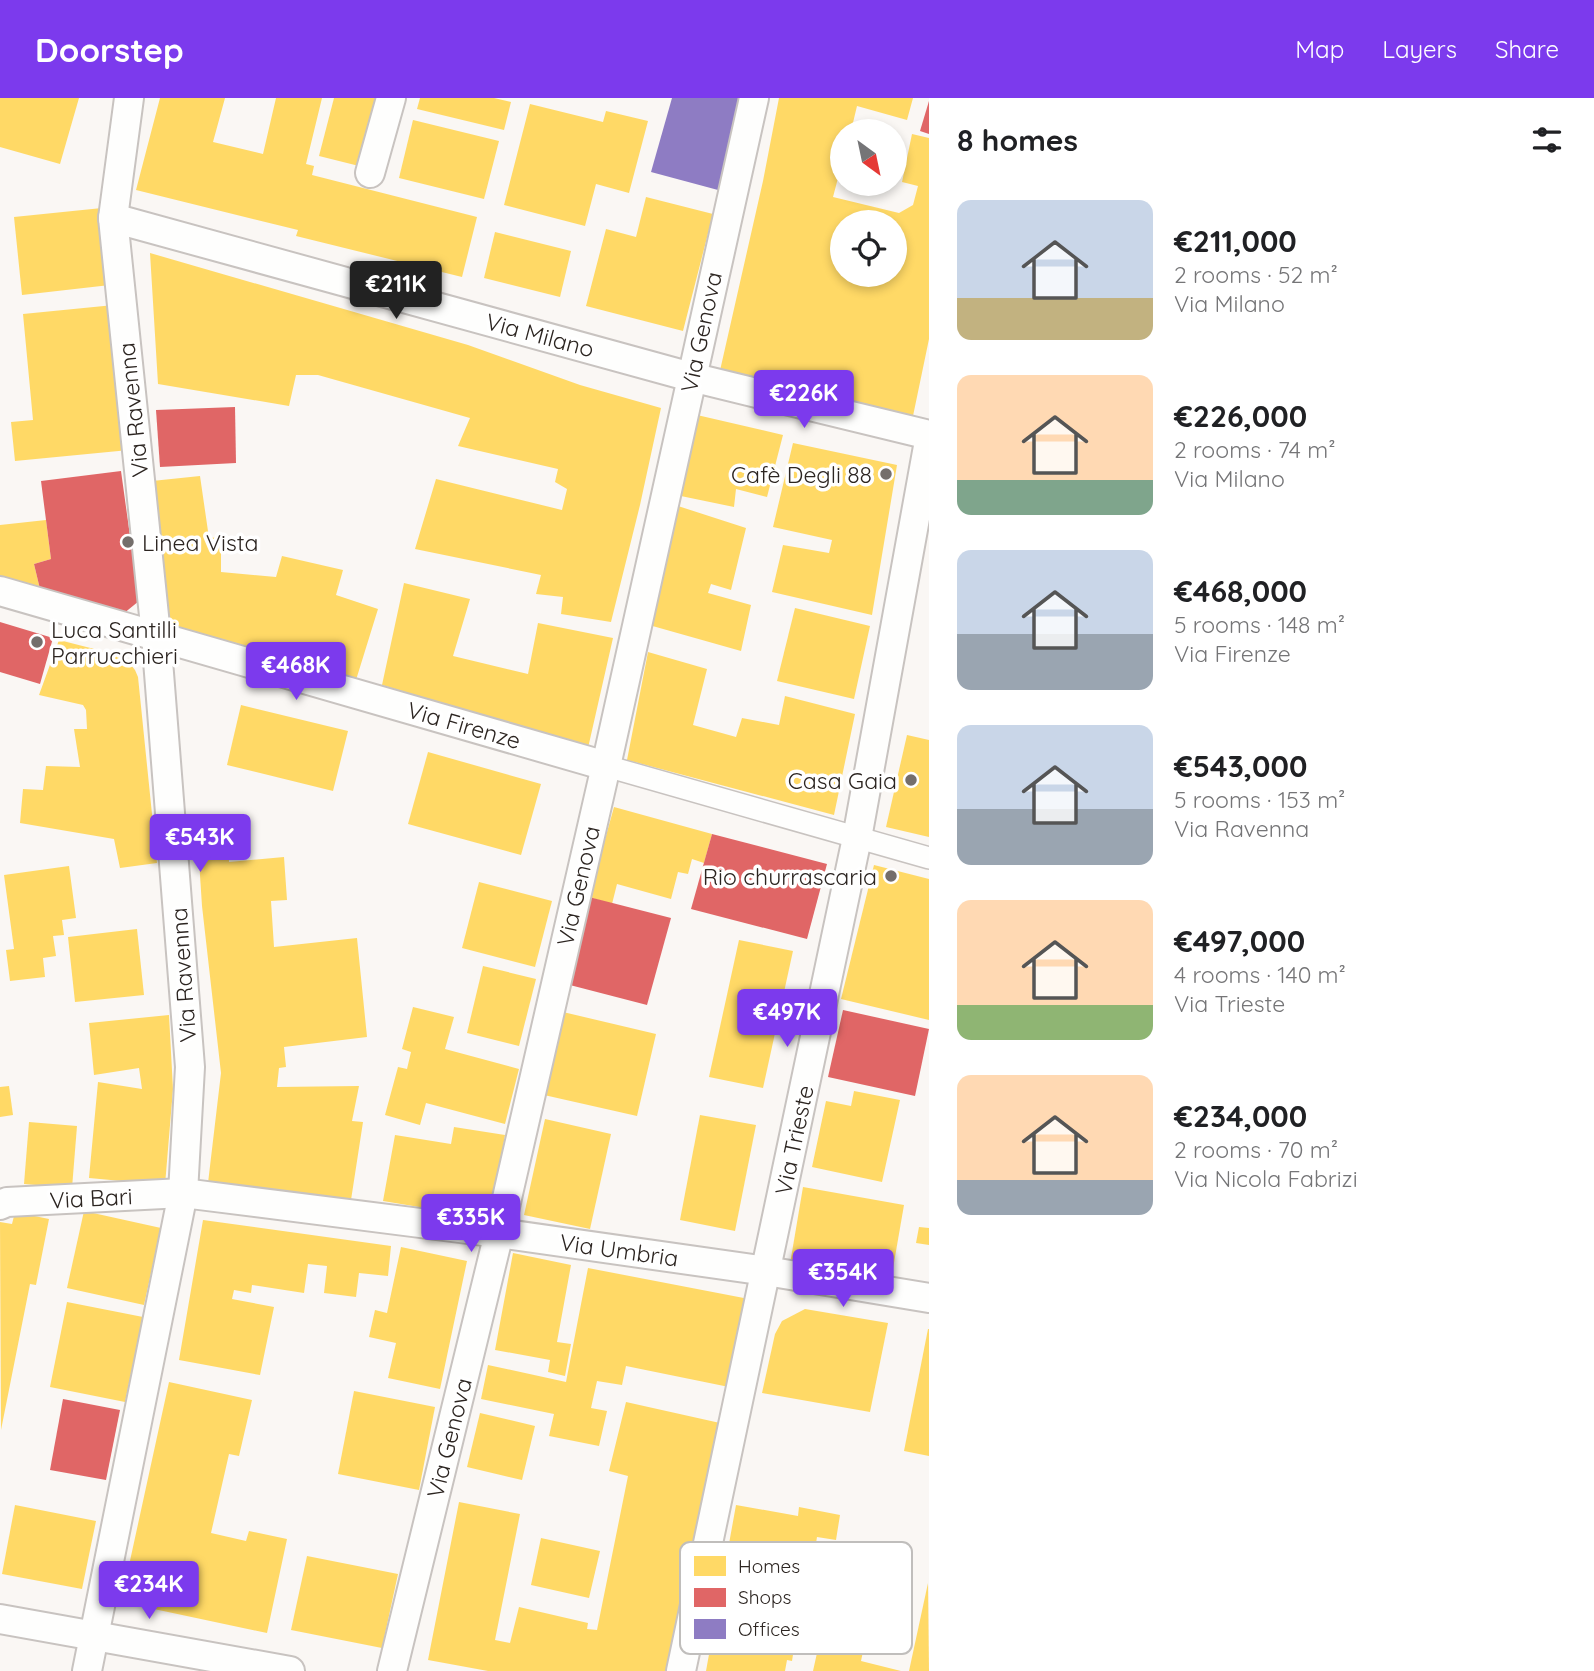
<!DOCTYPE html>
<html lang="en">
<head>
<meta charset="utf-8">
<style>
  :root { --surface:#fff; --page:#f2f2f2; --text:#202124; --muted:#757577; --accent:#7c3aed }
  body { margin:0; font-family:Quicksand,sans-serif; background:var(--page); color:var(--text); height:100vh; display:flex; flex-direction:column; font-size:26px; white-space:nowrap }
  * { box-sizing:border-box; margin:0 }
  p { font-size:23px; color:var(--muted) }
  .icon { flex:none; width:38px; height:38px; fill:none; stroke:currentColor; stroke-width:2; stroke-linecap:round; stroke-linejoin:round }
  .map { position:relative; flex:1; overflow:hidden }
  .details { display:flex; flex-direction:column; background:var(--surface); width:665px }
  .details>* { flex:none }
  .needle { width:46px; rotate:147deg }
  .fabs { position:absolute; left:830px; top:21px; display:grid; gap:14px }
  .fabs a { display:grid; place-items:center; width:77px; height:77px; border-radius:50%; background:var(--surface); box-shadow:0 4px 10px #0003; font-size:35px }
  .price { position:absolute; translate:-50% -60px; padding:0 16px; border-radius:7px; background:var(--accent); color:#fff; font-size:23px; line-height:46px; filter:drop-shadow(0 2px 4px #0008) }
  .price::after { content:''; position:absolute; left:50%; top:42px; width:21px; height:16px; margin-left:-10px; background:inherit; clip-path:polygon(0 0,100% 0,50% 100%) }
  .price.selected { background:#222; color:#fff }
  ul { padding:0; list-style:none }
  li { display:flex; align-items:center; gap:21px; height:175px; padding:0 28px }
  li span { display:grid; place-items:center; flex:none; width:196px; height:140px; border-radius:14px; color:#555 }
  li>.icon { margin-inline-start:auto }
  span .icon { width:84px; height:84px; fill:#fffc; stroke-width:1 }
  li b { font-size:30px }
  h2 { display:flex; justify-content:space-between; align-items:center; height:84px; padding:0 28px; font-size:30px }
  header { display:flex; align-items:center; gap:42px; box-sizing:border-box; height:98px; padding:0 35px; background:var(--accent); color:#fff }
  header strong { font-size:33px }
  nav { display:flex; gap:38px; margin-inline-start:auto; font-size:24px }
  main { display:flex; flex:1; min-height:0 }
  .map>svg:first-child { display:block }
  .homes { fill:#ffd966; fill-rule:evenodd }
  .shops { fill:#e06666 }
  .offices { fill:#8e7cc3 }
  .lines { fill:none; stroke-linecap:round; stroke-linejoin:round }
  .pedestrian-casing { stroke:#c8c3c0; stroke-width:24 }
  .minor-casing { stroke:#c8c3c0; stroke-width:32 }
  .pedestrian { stroke:#fefefd; stroke-width:21 }
  .minor { stroke:#fefefd; stroke-width:28 }
  .poi-dot { fill:#746e6b; stroke:#fff; stroke-width:2.5 }
  .labels { text-anchor:middle; dominant-baseline:central; stroke-width:7; stroke-linejoin:round; paint-order:stroke }
  .street-label { font-size:23px; fill:#2c2521; stroke:#fff }
  .poi-label { font-size:23px; fill:#2c2521; stroke:#fff; text-anchor:end }
  .key { fill:#fff; stroke:#c0bebc; stroke-width:2 }
  .key-label { font-size:19px; fill:#2c2521 }
</style>
</head>
<body>
<header>
<strong>Doorstep</strong>
<nav><a>Map</a><a>Layers</a><a>Share</a></nav>
</header>
<main>
<div class="map">
<svg width="929" height="1573" viewBox="0 0 929 1573">
  <rect width="100%" height="100%" fill="#faf7f4"/>
  <g class="homes">
    <path d="M0 0H79L60 66 0 49Z"/>
    <path d="M160 0H225L213 44 263 56 276 0H322L306 66 314 68 312 77 477 119 462 179 296 138 298 132 136 92Z"/>
    <path d="M334 0H377L359 68 319 58Z"/>
    <path d="M420 0H494L511 4 504 32 417 11Z"/>
    <path d="M779 0H913L907 22 857 8 851 33H842V65L833 99 899 115 913 107 918 88 902 84 912 36 929 40V241L913 318 719 277 763 83ZM842 124H894V177H842Z"/>
    <path d="M530 6 603 24 606 13 648 23 629 95 596 86 585 128 504 107Z"/>
    <path d="M413 22 499 43 484 101 399 80Z"/>
    <path d="M646 99 713 116 683 233 586 208 606 131 636 139Z"/>
    <path d="M102 110 110 187 22 197 14 119Z"/>
    <path d="M495 134 571 153 560 199 484 180Z"/>
    <path d="M150 155 468 247 580 287 661 310 640 407 611 524 561 516 563 499 536 496 541 477 415 451 436 381 562 412 567 391 555 384 558 371 458 348 470 320 318 277H296L289 308 158 286Z"/>
    <path d="M114 207 129 352 15 363 11 324 33 322 23 216Z"/>
    <path d="M697 317 783 337 767 399 736 391 734 409 676 397Z"/>
    <path d="M793 345 897 367 872 517 772 494 783 447 829 455 832 442 773 429Z"/>
    <path d="M200 378 209 440 221 439V474L276 479 282 458 343 472 336 497 378 511 356 582 267 554 165 526 152 383Z"/>
    <path d="M678 408 746 430 731 492 711 486 708 495 751 507 741 553 649 527Z"/>
    <path d="M46 422 51 461 34 466 40 491 0 480V427Z"/>
    <path d="M404 485 470 501 453 558 528 576 538 525 613 540 588 650 382 587Z"/>
    <path d="M795 510 870 528 854 601 777 583Z"/>
    <path d="M59 542 118 557 126 561 135 572 138 579 157 765 120 770 114 741 20 725 23 691 43 692 46 668 80 669 74 631H87L86 612 83 607 39 597Z"/>
    <path d="M648 554 707 571 693 627 736 639 742 620 779 627 785 598 855 616 834 717 627 662Z"/>
    <path d="M241 607 348 633 333 693 227 667Z"/>
    <path d="M907 637 929 642V739L886 729Z"/>
    <path d="M428 654 541 686 521 757 408 726Z"/>
    <path d="M614 709 712 736 704 765 692 761 688 776 678 774 671 801 617 786 612 806 589 799Z"/>
    <path d="M229 759V764L284 759 287 802 271 803 274 849 357 840 367 939 284 949 286 969 279 970 277 989 359 988 352 1023 363 1024 351 1102 208 1085 221 975 202 808 199 762Z"/>
    <path d="M874 767 929 781V922L841 901Z"/>
    <path d="M69 768 76 820 62 822 64 837 53 838 56 858 43 860 45 879 10 883 6 852 14 851 4 777Z"/>
    <path d="M479 784 552 803 535 869 462 850Z"/>
    <path d="M137 831 144 897 75 904 68 839Z"/>
    <path d="M739 842 793 853 763 990 709 979Z"/>
    <path d="M483 868 536 881 519 948 467 935Z"/>
    <path d="M413 909 454 919 445 951 519 971 505 1026 426 1005 420 1027 385 1017 398 969 407 971 411 954 402 951Z"/>
    <path d="M563 914 656 936 637 1018 544 997Z"/>
    <path d="M169 917 173 991 165 1087 89 1080 98 984 142 991 139 970 94 977 89 925Z"/>
    <path d="M9 988 13 1017 0 1019V989Z"/>
    <path d="M854 993 900 1002 882 1084 812 1069 826 1003 851 1008Z"/>
    <path d="M700 1017 756 1027 735 1133 680 1122Z"/>
    <path d="M545 1021 611 1036 590 1131 524 1117Z"/>
    <path d="M29 1024 77 1028 72 1090 24 1086Z"/>
    <path d="M454 1029 505 1037 491 1121 383 1103 395 1037 451 1046Z"/>
    <path d="M803 1089 904 1107 891 1182 790 1166Z"/>
    <path d="M84 1113 161 1130 144 1207 67 1190Z"/>
    <path d="M15 1114 49 1121 36 1187 30 1186 1 1332 0 1124 12 1126Z"/>
    <path d="M203 1122 391 1148 388 1178 359 1175 356 1199 324 1195 327 1168 308 1166 304 1195 252 1187 251 1195 234 1192 232 1201 274 1209 260 1277 179 1262Z"/>
    <path d="M919 1129 929 1130V1147L916 1145Z"/>
    <path d="M401 1149 467 1163 440 1291 388 1280 396 1245 369 1239 375 1212 387 1215Z"/>
    <path d="M513 1155 571 1167 557 1244 571 1246 565 1278 548 1274 550 1262 495 1252Z"/>
    <path d="M588 1170 749 1201 729 1289 626 1268 622 1287 597 1283 591 1310 607 1313 599 1348 549 1338 554 1316 481 1301 488 1267 566 1284Z"/>
    <path d="M67 1204 143 1219 125 1304 50 1289Z"/>
    <path d="M805 1211 888 1225 870 1314 762 1295 775 1236 782 1223Z"/>
    <path d="M928 1231H929V1358L904 1353Z"/>
    <path d="M169 1284 252 1302 239 1358 229 1356 211 1435 246 1443 249 1433 287 1441 267 1535 121 1504Z"/>
    <path d="M354 1293 435 1309 419 1392 338 1376Z"/>
    <path d="M626 1304 720 1325 667 1573H488L428 1562 459 1404 520 1416 495 1542 510 1545 519 1509 588 1525 587 1531 597 1532 628 1378 609 1373Z"/>
    <path d="M480 1315 535 1328 522 1382 467 1369Z"/>
    <path d="M15 1407 96 1423 82 1491 2 1476Z"/>
    <path d="M736 1407 798 1418 799 1409 840 1417 836 1442 817 1439 809 1489 799 1487 793 1523 798 1525 792 1563 787 1562 785 1573H706Z"/>
    <path d="M541 1440 600 1453 589 1500 531 1487Z"/>
    <path d="M307 1458 398 1476 382 1550 291 1532Z"/>
    <path d="M928 1485 929 1573H909Z"/>
    <path d="M846 1503 885 1511 878 1547 865 1544 861 1563 901 1573H813L823 1528 840 1532Z"/>
  </g>
  <g class="shops">
    <path d="M929 3V36L920 33Z"/>
    <path d="M235 309 236 365 160 369 156 312Z"/>
    <path d="M121 373 139 503 123 516 40 491 34 466 51 461 41 383Z"/>
    <path d="M0 524 53 540 40 586 0 574Z"/>
    <path d="M712 736 827 766 807 841 691 811Z"/>
    <path d="M589 799 671 820 647 907 566 886Z"/>
    <path d="M843 912 929 931 915 998 828 979Z"/>
    <path d="M63 1301 120 1312 106 1382 50 1372Z"/>
  </g>
  <path class="offices" d="M672 0H744L718 92 651 74Z"/>
  <g class="lines">
    <g class="pedestrian-casing">
      <path id="pedestrian" d="M606 668 929 760"/>
    </g>
    <g class="minor-casing">
      <g id="minor">
        <path d="M370 75 391 0"/>
        <path d="M113 120 691 279 929 337"/>
        <path d="M0 493 606 668"/>
        <path d="M0 1107 7 1104 183 1095 499 1135 766 1173 929 1200"/>
        <path d="M0 1521 290 1573"/>
        <path d="M87 1573 183 1095 190 969 156 537 113 120 129 0"/>
        <path d="M392 1573 499 1135 606 668 754 0"/>
        <path d="M681 1573 857 740 929 343"/>
      </g>
    </g>
    <use href="#pedestrian" class="pedestrian"/>
    <use href="#minor" class="minor"/>
  </g>
  <g class="poi-dot">
    <circle cx="886" cy="376" r="7"/>
    <circle cx="128" cy="444" r="7"/>
    <circle cx="37" cy="544" r="7"/>
    <circle cx="911" cy="682" r="7"/>
    <circle cx="891" cy="778" r="7"/>
  </g>
  <g class="labels">
    <g class="street-label">
      <text transform="translate(701 234) rotate(-78)">Via Genova</text>
      <text transform="translate(540 237) rotate(15)">Via Milano</text>
      <text transform="translate(133 312) rotate(-96)">Via Ravenna</text>
      <text transform="translate(464 627) rotate(16)">Via Firenze</text>
      <text transform="translate(578 788) rotate(-77)">Via Genova</text>
      <text transform="translate(183 877) rotate(-94)">Via Ravenna</text>
      <text transform="translate(794 1042) rotate(-78)">Via Trieste</text>
      <text transform="translate(91 1100) rotate(-3)">Via Bari</text>
      <text transform="translate(619 1152) rotate(8)">Via Umbria</text>
      <text transform="translate(449 1340) rotate(-76)">Via Genova</text>
    </g>
    <g class="poi-label">
      <text x="872" y="376">Cafè Degli 88</text>
      <text x="142" y="444" text-anchor="start">Linea Vista</text>
      <text x="51" y="531" text-anchor="start">Luca Santilli<tspan x="51" dy="26">Parrucchieri</tspan></text>
      <text x="897" y="682">Casa Gaia</text>
      <text x="877" y="778">Rio churrascaria</text>
    </g>
  </g>
  <rect x="680" y="1444" width="232" height="112" rx="10" class="key"/>
  <rect x="694" y="1458" width="32" height="20" fill="#ffd966"/>
  <rect x="694" y="1490" width="32" height="19" fill="#e06666"/>
  <rect x="694" y="1521" width="32" height="20" fill="#8e7cc3"/>
  <g class="key-label">
    <text x="738" y="1475">Homes</text>
    <text x="738" y="1506">Shops</text>
    <text x="738" y="1538">Offices</text>
  </g>
</svg>
<div class="fabs">
<a><svg class="needle" viewBox="-14 -14 28 28"><path d="M0-13l5 13h-10z" fill="#e53935"/><path d="M0 13l5-13h-10z" fill="#757577"/></svg></a>
<a><svg class="icon" aria-label="locate" viewBox="0 0 24 24"><circle cx="12" cy="12" r="6"/><path d="M12 2v4M12 18v4M2 12h4M18 12h4"/></svg></a>
</div>
<b class="price selected" style="left:396px;top:223px">€211K</b>
<b class="price" style="left:804px;top:332px">€226K</b>
<b class="price" style="left:296px;top:604px">€468K</b>
<b class="price" style="left:200px;top:776px">€543K</b>
<b class="price" style="left:787px;top:951px">€497K</b>
<b class="price" style="left:471px;top:1156px">€335K</b>
<b class="price" style="left:843px;top:1211px">€354K</b>
<b class="price" style="left:149px;top:1523px">€234K</b>
</div>
<section class="details">
<h2>8 homes<svg class="icon" aria-label="filters" viewBox="0 0 24 24"><path d="M4 7h16M4 17h16"/><circle cx="9" cy="7" r="2"/><circle cx="15" cy="17" r="2"/></svg></h2>
<ul>
<li><span style="background:linear-gradient(#c9d6e8 70%,#c2b280 0)"><svg class="icon" aria-label="home" viewBox="0 0 24 24"><path d="M3 11l9-7 9 7M6 9v11h12V9"/></svg></span><div><b>€211,000</b><p>2 rooms · 52 m²</p><p>Via Milano</p></div></li>
<li><span style="background:linear-gradient(#ffd9b3 75%,#7fa58c 0)"><svg class="icon" aria-label="home" viewBox="0 0 24 24"><path d="M3 11l9-7 9 7M6 9v11h12V9"/></svg></span><div><b>€226,000</b><p>2 rooms · 74 m²</p><p>Via Milano</p></div></li>
<li><span style="background:linear-gradient(#c9d6e8 60%,#9aa5b1 0)"><svg class="icon" aria-label="home" viewBox="0 0 24 24"><path d="M3 11l9-7 9 7M6 9v11h12V9"/></svg></span><div><b>€468,000</b><p>5 rooms · 148 m²</p><p>Via Firenze</p></div></li>
<li><span style="background:linear-gradient(#c9d6e8 60%,#9aa5b1 0)"><svg class="icon" aria-label="home" viewBox="0 0 24 24"><path d="M3 11l9-7 9 7M6 9v11h12V9"/></svg></span><div><b>€543,000</b><p>5 rooms · 153 m²</p><p>Via Ravenna</p></div></li>
<li><span style="background:linear-gradient(#ffd9b3 75%,#8fb573 0)"><svg class="icon" aria-label="home" viewBox="0 0 24 24"><path d="M3 11l9-7 9 7M6 9v11h12V9"/></svg></span><div><b>€497,000</b><p>4 rooms · 140 m²</p><p>Via Trieste</p></div></li>
<li><span style="background:linear-gradient(#ffd9b3 75%,#9aa5b1 0)"><svg class="icon" aria-label="home" viewBox="0 0 24 24"><path d="M3 11l9-7 9 7M6 9v11h12V9"/></svg></span><div><b>€234,000</b><p>2 rooms · 70 m²</p><p>Via Nicola Fabrizi</p></div></li>
</ul>
</section>
</main>
</body>
</html>
